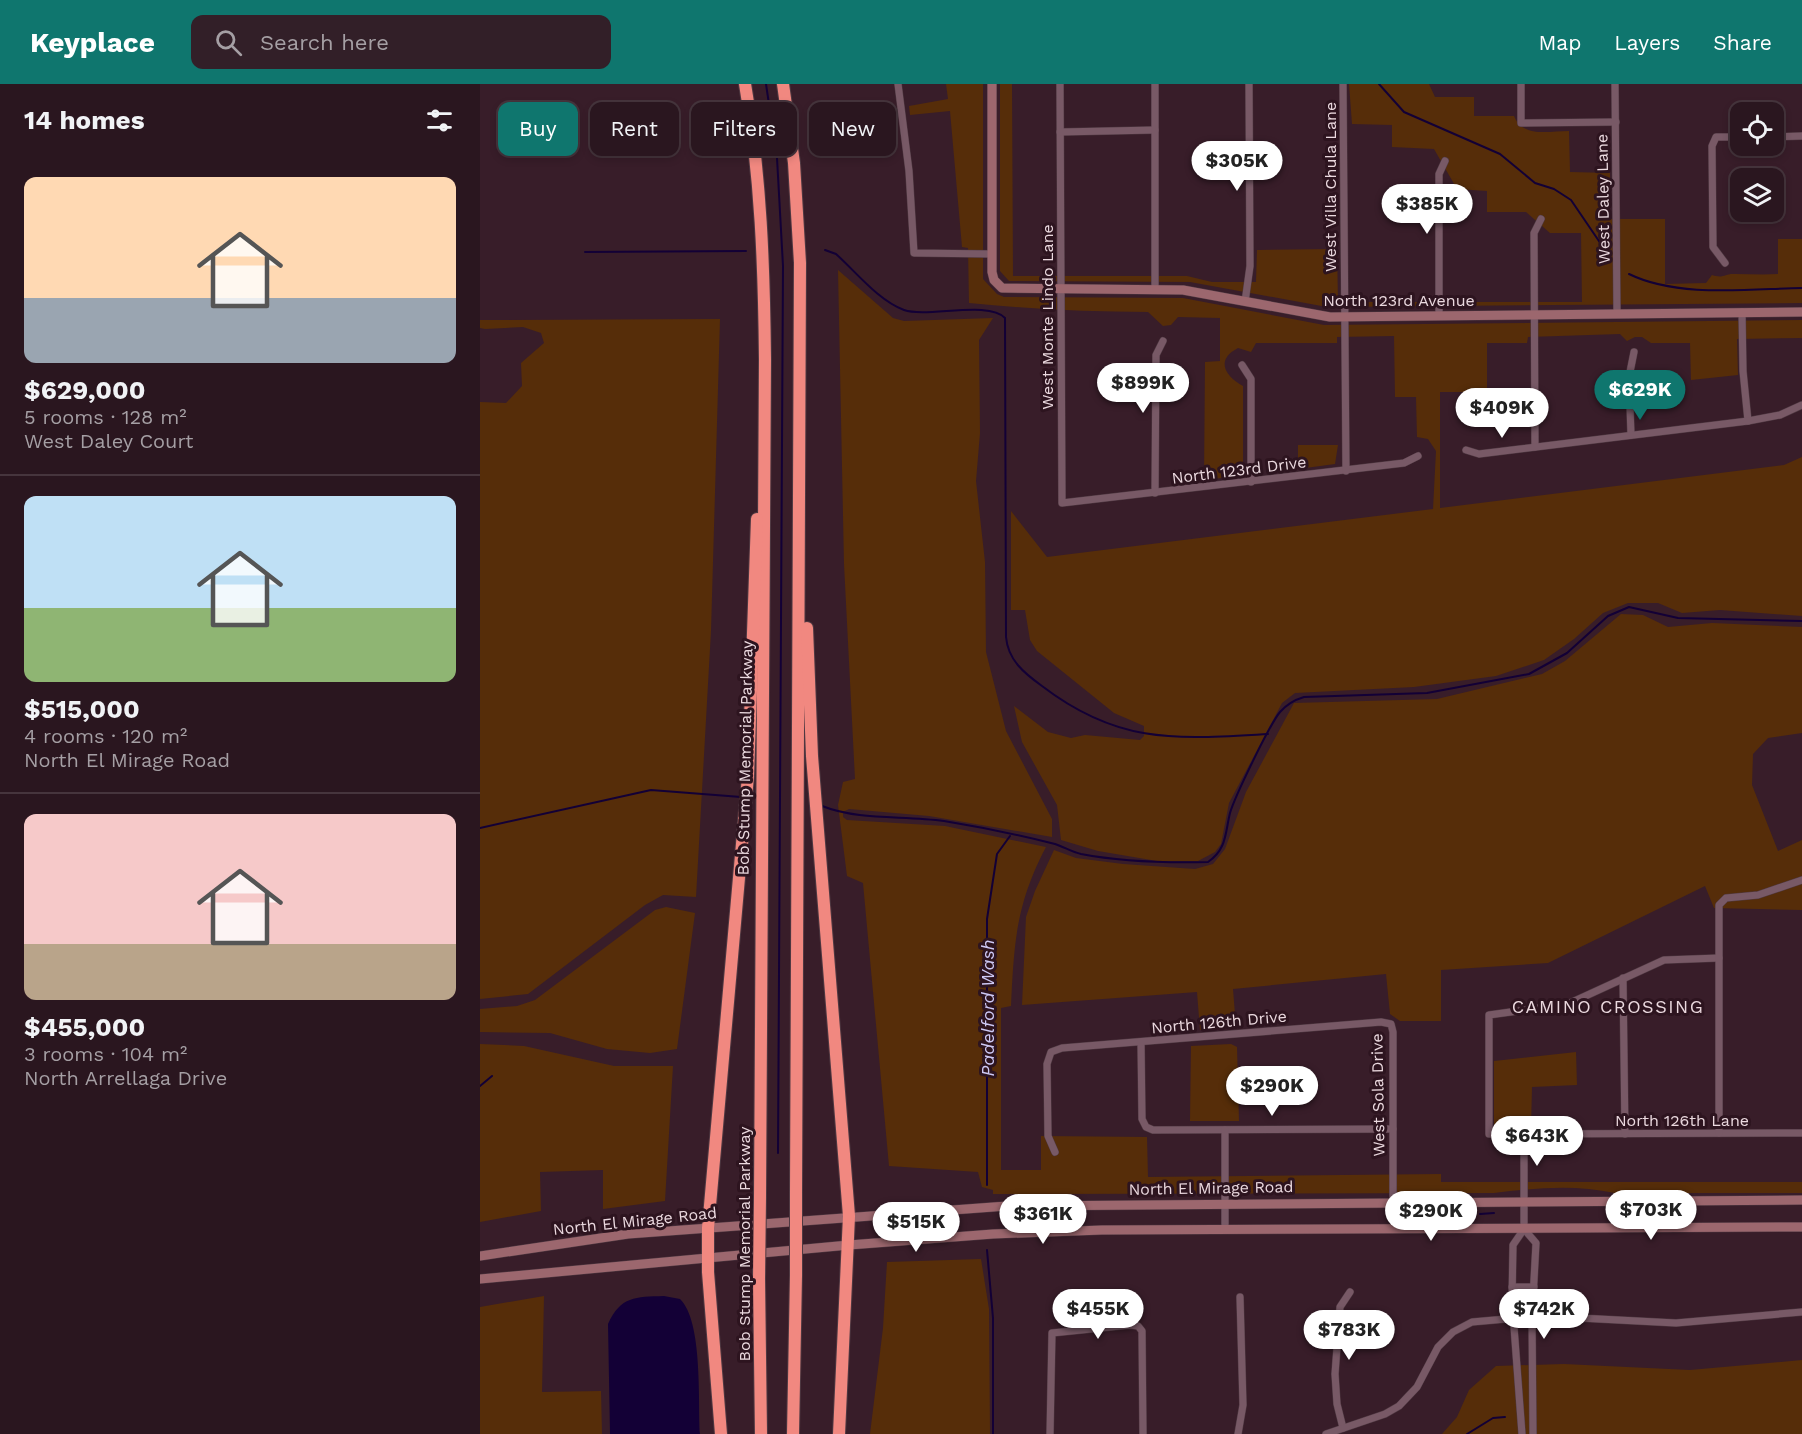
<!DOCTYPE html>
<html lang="en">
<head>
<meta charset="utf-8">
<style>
  :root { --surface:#2a161f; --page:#321f28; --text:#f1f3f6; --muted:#a59fa4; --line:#46353d; --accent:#0f766e }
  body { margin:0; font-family:"Work Sans",sans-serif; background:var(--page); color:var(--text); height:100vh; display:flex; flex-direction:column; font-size:22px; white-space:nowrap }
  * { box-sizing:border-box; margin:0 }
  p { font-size:20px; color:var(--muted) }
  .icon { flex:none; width:33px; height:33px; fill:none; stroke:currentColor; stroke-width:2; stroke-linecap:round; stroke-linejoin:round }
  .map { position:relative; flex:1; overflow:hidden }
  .panel { display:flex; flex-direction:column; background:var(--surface); width:480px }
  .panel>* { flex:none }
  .guide { position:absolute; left:18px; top:18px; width:570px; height:54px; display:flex; gap:12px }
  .buttons { position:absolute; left:1250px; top:18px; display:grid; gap:12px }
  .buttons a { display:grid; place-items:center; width:54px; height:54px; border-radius:12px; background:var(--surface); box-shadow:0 3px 9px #0003,0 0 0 2px var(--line); font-size:30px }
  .price { position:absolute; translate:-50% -51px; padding:0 14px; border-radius:21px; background:#fff; color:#222; font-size:20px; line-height:39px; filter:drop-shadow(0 2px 3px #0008) }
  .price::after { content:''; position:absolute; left:50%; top:36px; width:18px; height:14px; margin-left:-9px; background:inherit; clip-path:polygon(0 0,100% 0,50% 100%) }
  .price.on { background:var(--accent); color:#fff }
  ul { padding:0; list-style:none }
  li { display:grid; align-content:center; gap:12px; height:318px; padding:0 24px }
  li+li { border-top:2px solid var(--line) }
  li span { display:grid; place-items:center; height:186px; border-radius:12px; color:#555 }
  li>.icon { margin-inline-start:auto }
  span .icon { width:108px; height:108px; fill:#fffc; stroke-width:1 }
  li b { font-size:26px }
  h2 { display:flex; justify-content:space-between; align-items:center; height:72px; padding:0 24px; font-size:26px }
  .pill { padding:0 21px; border-radius:12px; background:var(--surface); box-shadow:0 3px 9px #0003,0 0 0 2px var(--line); font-size:21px; line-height:54px }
  .pill.on { background:var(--accent); color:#fff }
  header { display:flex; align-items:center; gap:36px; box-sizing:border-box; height:84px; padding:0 30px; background:var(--accent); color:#fff }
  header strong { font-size:28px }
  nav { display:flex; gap:33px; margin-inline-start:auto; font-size:21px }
  .search { width:420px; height:54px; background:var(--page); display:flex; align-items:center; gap:15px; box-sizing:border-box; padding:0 21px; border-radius:12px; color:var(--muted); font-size:22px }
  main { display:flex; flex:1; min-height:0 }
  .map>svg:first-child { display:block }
  .green { fill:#562d09 }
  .water { fill:#130036 }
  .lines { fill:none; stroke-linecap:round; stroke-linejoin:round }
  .stream { stroke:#130036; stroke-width:2 }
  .street-casing { stroke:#4f3942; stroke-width:8 }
  .secondary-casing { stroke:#4f3942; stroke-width:10 }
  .highway-casing { stroke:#4f3942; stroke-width:14 }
  .street { stroke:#785966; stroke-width:7 }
  .secondary { stroke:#9c676e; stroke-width:9 }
  .highway { stroke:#f18880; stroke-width:12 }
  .highway-bridge-casing { stroke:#4f3942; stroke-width:14; stroke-linecap:butt }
  .highway-bridge { stroke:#f18880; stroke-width:12 }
  .labels { text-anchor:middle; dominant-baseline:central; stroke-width:6; stroke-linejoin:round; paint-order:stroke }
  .street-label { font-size:16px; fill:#ebd9df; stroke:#2d141f }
  .neighbourhood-label { font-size:18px; letter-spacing:1.5px; fill:#ebd9df; stroke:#2d141f }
  .water-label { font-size:18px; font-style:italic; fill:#cec9f5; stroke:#2d141f }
</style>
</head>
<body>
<header>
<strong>Keyplace</strong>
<div class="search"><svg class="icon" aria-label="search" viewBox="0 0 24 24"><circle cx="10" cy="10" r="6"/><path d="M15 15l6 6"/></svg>Search here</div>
<nav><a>Map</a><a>Layers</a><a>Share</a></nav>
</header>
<main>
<section class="panel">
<h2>14 homes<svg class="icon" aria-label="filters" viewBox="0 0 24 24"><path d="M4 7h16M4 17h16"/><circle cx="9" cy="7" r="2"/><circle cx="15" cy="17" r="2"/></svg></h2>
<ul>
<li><span style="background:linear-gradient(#ffd9b3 65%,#9aa5b1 0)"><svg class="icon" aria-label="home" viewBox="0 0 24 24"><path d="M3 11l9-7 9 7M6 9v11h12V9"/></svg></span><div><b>$629,000</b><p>5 rooms · 128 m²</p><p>West Daley Court</p></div></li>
<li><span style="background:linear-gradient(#bfe0f5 60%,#8fb573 0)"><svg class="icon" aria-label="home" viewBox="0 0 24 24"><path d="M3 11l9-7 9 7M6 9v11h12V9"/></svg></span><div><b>$515,000</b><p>4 rooms · 120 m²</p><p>North El Mirage Road</p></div></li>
<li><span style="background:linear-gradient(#f6c9c9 70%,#b9a48a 0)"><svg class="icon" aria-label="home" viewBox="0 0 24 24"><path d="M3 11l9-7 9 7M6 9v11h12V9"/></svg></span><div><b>$455,000</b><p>3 rooms · 104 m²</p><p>North Arrellaga Drive</p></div></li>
</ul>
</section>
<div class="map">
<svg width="1322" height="1350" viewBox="0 0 1322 1350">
  <rect width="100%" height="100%" fill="#381d29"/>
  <g class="green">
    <path d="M466 0H503V195L517 210 524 213 703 214 844 241 1322 236V254L1257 255 1258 291 1211 296 1210 259H1171L1162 253H1155L1147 257 1140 250 1048 253 1047 259H1007V308H960V424L1304 381 1322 373V532L1240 526 1202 529 1178 519H1148L1123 529 1094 555 1064 576 1016 592 934 603 815 609 802 619 749 719 741 760 735 768 718 777H677L618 767 581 756 577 721 542 658 534 622 568 648 591 654 605 651 660 656 664 652V642L634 629 557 567 550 556 545 526H531V427L567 473 953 425 956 367 948 355 937 353 936 313H915L914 252 857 253V259H776L771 268 758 264C735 276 745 292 763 302V388L759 392 724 396 725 278 740 277V234L698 233 691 241 683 242 668 228C608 228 549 225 489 219L488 164 482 163 470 27 430 31 429 22 468 15Z"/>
    <path d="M520 0H532L533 192H707L732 198H776L777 166 857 165 858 218H1102L1101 149H1070L1046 128H1007V107L977 105 954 65 912 63V41L872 40 869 0H949L955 13H994V32H1034C1043 54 1068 47 1089 47L1090 88 1130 89V135H1185V200L1226 199 1232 191C1244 195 1245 189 1255 190 1269 190 1283 191 1298 190V155H1322V219L847 223 710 198 529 197 520 187Z"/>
    <path d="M358 186 413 234 424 237 513 234 499 256 500 349 496 397 505 478 506 568 526 647 572 735V753L449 732 369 725 363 728V733L367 736 465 742 566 763C536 820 534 859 531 922L521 924V1086H561V1052L667 1053 668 1093 961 1090V1098H1322V1109H1135C1094 1100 1056 1104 1014 1109L513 1110V1106L502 1103 498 1088 409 1082 383 799 367 792 358 721 363 698 375 695 364 480Z"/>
    <path d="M240 235 231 547 216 813 183 811 165 821 48 910 0 915V318L26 319 42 302 41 279 64 259 61 249 43 243 5 245 0 244V236Z"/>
    <path d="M818 361H858L855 380 818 385Z"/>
    <path d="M1141 530 1163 531 1188 543 1232 539 1322 543V649L1288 654 1273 670 1272 701 1298 767 1322 756V826L1234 824 1225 802 1068 879 961 886V937H920L910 930 906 890 753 905 756 943 720 946 717 908 542 921 546 833 555 807 574 766 596 774 643 780 715 785 733 780 745 765 766 708 814 619 957 615 1062 590 1085 577Z"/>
    <path d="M186 823 215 829 197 965 170 969 127 965 70 949 0 948V925L37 922 55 916 175 826Z"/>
    <path d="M0 960 44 962 134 982H193L185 1117 123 1125V1086L60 1088 61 1127 0 1138Z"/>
    <path d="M751 960 757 963 759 1037H710L711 962Z"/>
    <path d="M1096 968 1097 1001 1052 1003 1051 1043H1019L1014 1040V977Z"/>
    <path d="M501 1175 509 1225 510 1350H390L403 1244 407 1178Z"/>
    <path d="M64 1212 62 1308 121 1307 122 1350H0V1223Z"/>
    <path d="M1322 1276V1350H962L977 1333 989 1306 1016 1282 1084 1280 1210 1286Z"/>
  </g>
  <path class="water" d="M184 1212 200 1215C223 1237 218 1317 220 1350H130L128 1240C141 1212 155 1213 184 1212Z"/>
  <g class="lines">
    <g class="stream">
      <path d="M286 0 297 74 303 182 298 1069"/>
      <path d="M899 0 924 28 1020 70 1055 99 1074 105 1091 116 1123 163"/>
      <path d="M345 166 356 170C376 188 399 217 424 226 447 234 509 216 525 234L526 553C528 576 544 589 562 602 639 661 696 655 788 650"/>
      <path d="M105 168 266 167"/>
      <path d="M1149 190C1198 214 1268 205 1322 204"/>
      <path d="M342 722C380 737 423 731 464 737 501 743 539 751 575 760 584 763 592 768 601 770 643 778 686 779 728 778 747 765 745 749 750 729 755 712 790 640 800 628 807 620 814 616 824 613L947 609 1049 590 1087 569 1128 532 1149 523 1198 534 1322 537"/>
      <path d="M0 744 171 706 261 713"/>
      <path d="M0 1002 12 992"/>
      <path d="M507 1101V835L517 770 530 752"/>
      <path d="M1000 1130 1014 1129"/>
      <path d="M507 1166 513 1234V1350"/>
      <path d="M987 1350 1013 1334 1025 1333"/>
    </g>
    <g class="street-casing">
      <g id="street">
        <path d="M418 0 429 87 434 169 512 170"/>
        <path d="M580 0 582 419 924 379 938 372"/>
        <path d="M863 0 866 387"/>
        <path d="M1041 0V39L1136 38"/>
        <path d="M1135 0 1137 230"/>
        <path d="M580 48 675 46"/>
        <path d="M1293 53 1322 52"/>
        <path d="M1245 179 1233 163 1232 62 1236 53H1260"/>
        <path d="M675 205V0"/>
        <path d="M765 218 770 182 769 0"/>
        <path d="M1262 228 1263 287 1268 337"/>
        <path d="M959 232V90L965 77"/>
        <path d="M762 281 771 295V398"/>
        <path d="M1151 351 1149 293 1154 268"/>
        <path d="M1055 363 1054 149 1061 135"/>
        <path d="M986 366 999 370 1268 337 1300 331 1322 321"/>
        <path d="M675 409 676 271 683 257"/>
        <path d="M1239 874 1184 876 1088 920 1009 931V1050L1322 1049"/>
        <path d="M1143 894 1145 1050"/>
        <path d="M661 958 662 1035 666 1043 673 1046 913 1045"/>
        <path d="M745 1046V1145"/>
        <path d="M1239 1049V821L1246 814 1278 811 1322 796"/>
        <path d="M575 1068 568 1052 567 980 571 968 582 964 901 938 911 940 913 948V1117"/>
        <path d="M1044 1145 1056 1159 1052 1233 1053 1350"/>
        <path d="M1032 1203H1054"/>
        <path d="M863 1344 857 1320 855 1290 860 1223 870 1208"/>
        <path d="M570 1350 572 1249 650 1241 658 1242 662 1247 663 1350"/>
        <path d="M758 1350 763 1321 760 1213"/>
        <path d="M846 1350 905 1330 919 1322 937 1303 958 1263 973 1248 992 1238 1061 1232 1196 1239 1322 1228"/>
        <path d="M1042 1350 1032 1216 1033 1161 1044 1145V1050"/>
      </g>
    </g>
    <g class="secondary-casing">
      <g id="secondary">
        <path d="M512 0V188L514 196 522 204 703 206 850 233 1322 228"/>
        <path d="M0 1172 148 1150 527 1122 1322 1116"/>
        <path d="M0 1195 369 1161 513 1150 622 1146 1322 1143"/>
      </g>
    </g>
    <g class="highway-casing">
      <g id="highway">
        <path d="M265 0C281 92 284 183 285 275L280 1113"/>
        <path d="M303 0 314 79 320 179 316 1109"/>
        <path d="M327 544 332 672 369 1132 359 1350"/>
        <path d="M279 1195 281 1350"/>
        <path d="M241 1350 228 1188V1144L268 692 277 435"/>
        <path d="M313 1350 316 1191"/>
      </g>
    </g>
    <use href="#street" class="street"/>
    <use href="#secondary" class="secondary"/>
    <use href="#highway" class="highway"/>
    <g class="highway-bridge-casing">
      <g id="highway-bridge">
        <path d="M316 1109V1191"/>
        <path d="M279 1195 280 1113"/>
      </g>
    </g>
    <use href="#highway-bridge" class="highway-bridge"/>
  </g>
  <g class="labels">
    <g class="street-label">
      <text transform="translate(850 103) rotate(-90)">West Villa Chula Lane</text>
      <text transform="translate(1123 115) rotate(-91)">West Daley Lane</text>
      <text x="919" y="216">North 123rd Avenue</text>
      <text transform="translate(567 233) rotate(-90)">West Monte Lindo Lane</text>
      <text transform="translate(759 386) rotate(-7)">North 123rd Drive</text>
      <text transform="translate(265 674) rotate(-89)">Bob Stump Memorial Parkway</text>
      <text transform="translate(739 938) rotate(-5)">North 126th Drive</text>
      <text transform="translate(898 1011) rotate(-91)">West Sola Drive</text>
      <text x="1202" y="1036">North 126th Lane</text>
      <text transform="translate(731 1104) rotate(-1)">North El Mirage Road</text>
      <text transform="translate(155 1137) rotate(-6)">North El Mirage Road</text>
      <text transform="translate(264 1160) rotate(-90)">Bob Stump Memorial Parkway</text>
    </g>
    <g class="neighbourhood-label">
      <text x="1128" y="922">CAMINO CROSSING</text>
    </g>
    <g class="water-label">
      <text transform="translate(507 924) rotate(-90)">Padelford Wash</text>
    </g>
  </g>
</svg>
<div class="buttons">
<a><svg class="icon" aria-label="locate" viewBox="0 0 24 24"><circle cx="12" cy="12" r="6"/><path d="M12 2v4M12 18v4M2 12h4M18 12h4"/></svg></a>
<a><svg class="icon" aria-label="layers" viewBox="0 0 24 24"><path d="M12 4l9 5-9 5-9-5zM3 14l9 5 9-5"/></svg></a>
</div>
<b class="price" style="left:757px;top:108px">$305K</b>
<b class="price" style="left:947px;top:151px">$385K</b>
<b class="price" style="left:663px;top:330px">$899K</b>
<b class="price on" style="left:1160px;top:337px">$629K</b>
<b class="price" style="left:1022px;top:355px">$409K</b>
<b class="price" style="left:792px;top:1033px">$290K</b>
<b class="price" style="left:1057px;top:1083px">$643K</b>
<b class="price" style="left:1171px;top:1157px">$703K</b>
<b class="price" style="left:951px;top:1158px">$290K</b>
<b class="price" style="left:563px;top:1161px">$361K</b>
<b class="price" style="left:436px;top:1169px">$515K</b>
<b class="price" style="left:618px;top:1256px">$455K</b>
<b class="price" style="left:1064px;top:1256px">$742K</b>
<b class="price" style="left:869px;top:1277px">$783K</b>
<div class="guide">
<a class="pill on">Buy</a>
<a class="pill">Rent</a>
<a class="pill">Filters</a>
<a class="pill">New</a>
</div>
</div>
</main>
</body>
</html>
